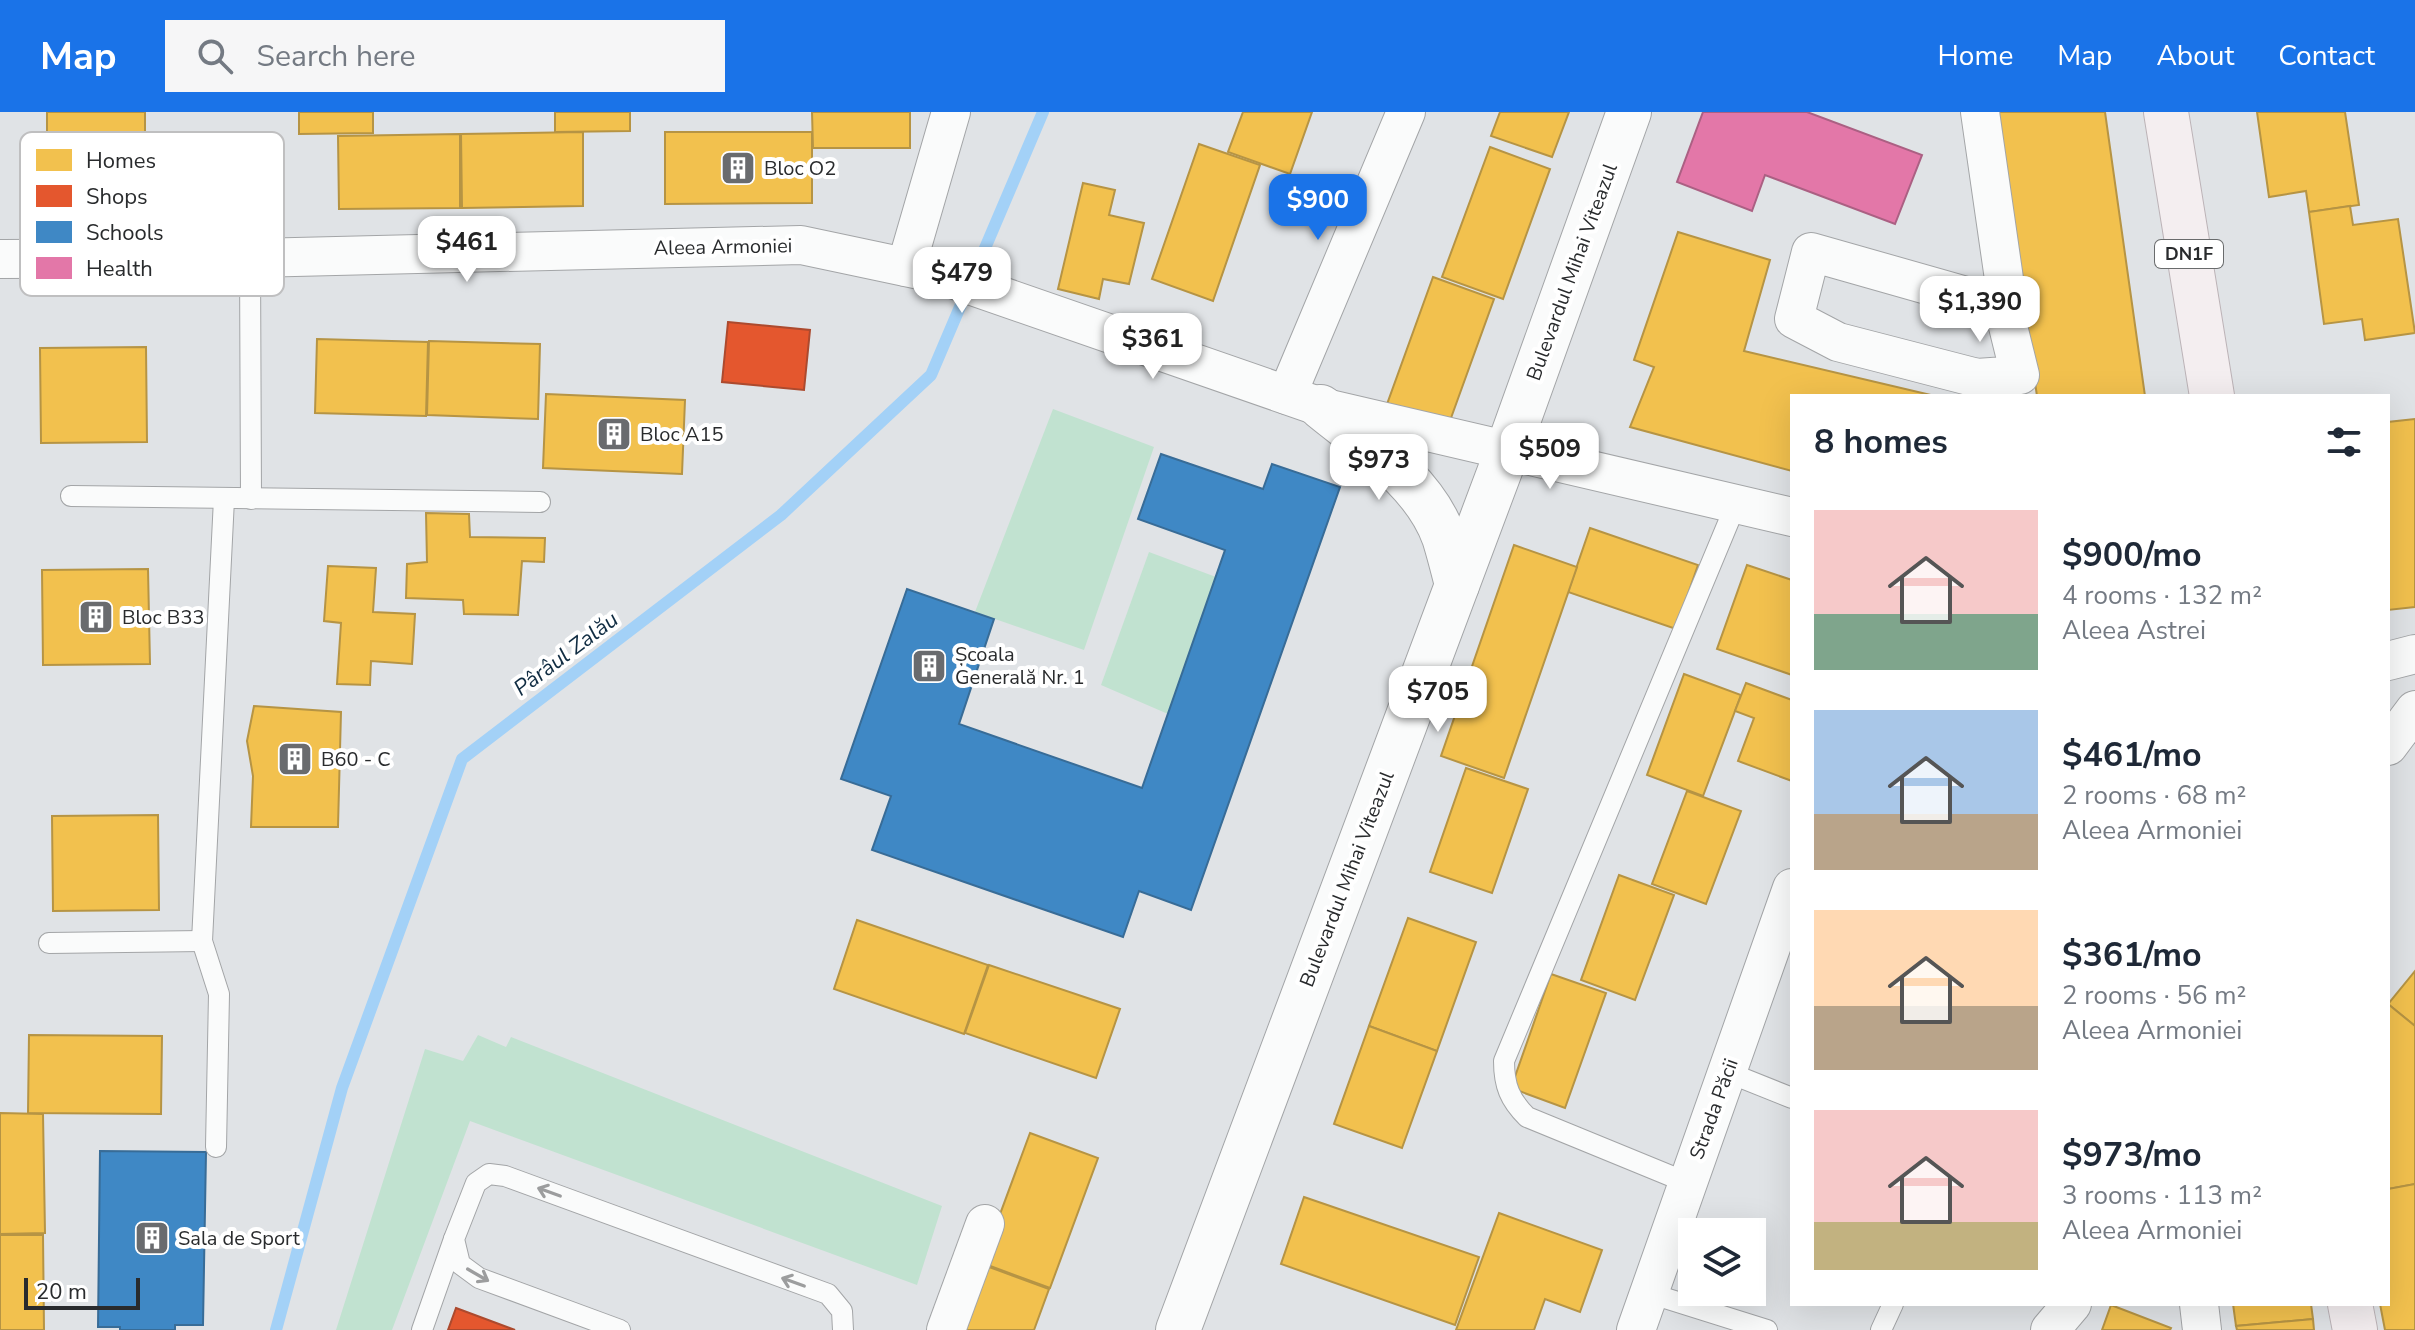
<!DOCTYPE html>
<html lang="en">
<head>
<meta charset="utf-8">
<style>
  :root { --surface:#fff; --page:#f6f6f7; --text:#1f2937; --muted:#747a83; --accent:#1a73e8 }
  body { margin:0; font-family:"Nunito Sans",sans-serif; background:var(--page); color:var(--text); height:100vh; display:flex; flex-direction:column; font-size:30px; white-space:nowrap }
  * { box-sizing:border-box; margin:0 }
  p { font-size:26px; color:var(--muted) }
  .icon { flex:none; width:44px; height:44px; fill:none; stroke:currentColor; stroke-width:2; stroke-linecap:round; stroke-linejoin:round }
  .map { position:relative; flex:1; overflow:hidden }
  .sheet { position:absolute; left:1790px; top:282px; width:600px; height:912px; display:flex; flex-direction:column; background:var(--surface); border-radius:0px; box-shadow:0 8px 32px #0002 }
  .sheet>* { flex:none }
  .controls { position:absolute; left:1678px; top:1106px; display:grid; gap:16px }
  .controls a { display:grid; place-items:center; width:88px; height:88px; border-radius:0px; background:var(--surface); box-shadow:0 8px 32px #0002; font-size:40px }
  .scale { position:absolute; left:24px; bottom:20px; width:116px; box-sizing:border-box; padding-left:8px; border:4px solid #292b2d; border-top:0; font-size:22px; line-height:28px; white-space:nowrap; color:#292b2d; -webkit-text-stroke:6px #fff; paint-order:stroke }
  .price { position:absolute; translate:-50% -68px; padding:0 18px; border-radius:16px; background:#fff; color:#222; font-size:26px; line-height:52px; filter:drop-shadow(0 2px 4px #0008) }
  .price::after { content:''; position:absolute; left:50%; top:48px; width:24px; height:18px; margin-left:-12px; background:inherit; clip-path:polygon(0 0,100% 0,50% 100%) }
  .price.on { background:var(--accent); color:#fff }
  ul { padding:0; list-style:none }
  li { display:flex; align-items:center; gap:24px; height:200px; padding:0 24px }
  li span { display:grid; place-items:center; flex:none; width:224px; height:160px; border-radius:0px; color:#555 }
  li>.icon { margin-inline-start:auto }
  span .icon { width:96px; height:96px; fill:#fffc; stroke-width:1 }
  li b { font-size:34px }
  h2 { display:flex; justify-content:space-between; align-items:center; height:96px; padding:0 24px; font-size:34px }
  header { display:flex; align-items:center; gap:48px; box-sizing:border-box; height:112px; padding:0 40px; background:var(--accent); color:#fff }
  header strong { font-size:38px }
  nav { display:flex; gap:44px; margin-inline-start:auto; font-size:28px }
  .search { width:560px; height:72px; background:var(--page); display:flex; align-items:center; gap:20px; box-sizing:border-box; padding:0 28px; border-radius:0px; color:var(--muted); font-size:30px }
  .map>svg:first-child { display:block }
  .green { fill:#c1e2d0 }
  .homes { fill:#f2c14e; stroke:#b69444; stroke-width:2 }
  .shops { fill:#e4572e; stroke:#ac4a2e; stroke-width:2 }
  .schools { fill:#3f88c5; stroke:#386c97; stroke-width:2 }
  .health { fill:#e377a8; stroke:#ab6083; stroke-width:2 }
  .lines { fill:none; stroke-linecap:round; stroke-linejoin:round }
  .stream { stroke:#a3d1f7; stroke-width:12 }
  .service-casing { stroke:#a3a5a7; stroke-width:22 }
  .minor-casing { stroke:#a3a5a7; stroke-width:40 }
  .secondary-casing { stroke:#a3a5a7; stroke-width:46 }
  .primary-casing { stroke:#bcb3b7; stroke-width:46 }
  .service { stroke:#fafbfb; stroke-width:20 }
  .minor { stroke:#fafbfb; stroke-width:38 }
  .secondary { stroke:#fafbfb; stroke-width:44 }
  .primary { stroke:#f4eef0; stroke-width:44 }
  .oneway { stroke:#9c9d9e }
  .labels { text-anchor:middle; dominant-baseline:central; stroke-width:8; stroke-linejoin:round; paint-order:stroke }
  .shield { fill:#fff; stroke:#696b6c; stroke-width:2 }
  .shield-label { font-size:18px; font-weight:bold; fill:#292b2d }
  .poi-label { font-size:20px; fill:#292b2d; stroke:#fff; text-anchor:start }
  .street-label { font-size:20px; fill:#292b2d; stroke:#fff }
  .water-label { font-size:22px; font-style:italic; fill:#102c42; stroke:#fff }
  .key { fill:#fff; stroke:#bfbfc0; stroke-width:2 }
  .key-label { font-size:22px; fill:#292b2d }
</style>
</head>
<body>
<header>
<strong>Map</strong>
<div class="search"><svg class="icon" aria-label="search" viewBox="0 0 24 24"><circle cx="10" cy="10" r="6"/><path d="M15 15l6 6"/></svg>Search here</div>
<nav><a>Home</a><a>Map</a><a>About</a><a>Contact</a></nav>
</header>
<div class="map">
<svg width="2415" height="1218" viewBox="0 0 2415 1218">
  <rect width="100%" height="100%" fill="#e0e3e6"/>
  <g class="green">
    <path d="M1053 297 1154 335 1084 538 975 500Z"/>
    <path d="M1149 440 1216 465 1168 602 1101 573Z"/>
    <path d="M478 923 506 935 511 925 942 1094 917 1173 470 1009 392 1218H336L425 937 463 949Z"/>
  </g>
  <g class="homes">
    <path d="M47 0H145V24L47 25Z"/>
    <path d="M299 0H373V21L299 22Z"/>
    <path d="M555 0H630V19L555 20Z"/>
    <path d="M812 0H910V36H813Z"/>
    <path d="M1243 0H1312L1290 62 1228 40Z"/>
    <path d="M1500 0H1569L1552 45 1491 24Z"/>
    <path d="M1995 0H2105L2145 284H2037Z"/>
    <path d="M2257 0H2345L2359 93 2309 100 2306 79 2269 85Z"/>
    <path d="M583 20V94L462 96 461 22Z"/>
    <path d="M665 20H812V91L665 92Z"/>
    <path d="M460 22V96L339 97 338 24Z"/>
    <path d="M1199 32 1260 53 1213 189 1152 167Z"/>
    <path d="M1490 35 1550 57 1503 187 1442 165Z"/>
    <path d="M1083 71 1115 78 1109 103 1144 111 1129 172 1103 167 1099 187 1058 177Z"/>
    <path d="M2350 94 2353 113 2398 107 2415 221 2365 228 2362 207 2324 212 2309 100Z"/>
    <path d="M1678 120 1770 148 1744 239 1935 284H1792V359L1630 315 1654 255 1634 248Z"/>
    <path d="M1433 165 1494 187 1447 317 1386 295Z"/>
    <path d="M317 227 428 230 426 304 315 301Z"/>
    <path d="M429 229 540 232 538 307 427 303Z"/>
    <path d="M146 235 147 330 41 331 40 236Z"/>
    <path d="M546 282 685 288 682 362 543 356Z"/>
    <path d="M2415 307V495L2388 498V310Z"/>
    <path d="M426 401 469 402 470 425 545 426 544 450 522 449 518 503 464 502 463 488 406 486 407 452 427 450Z"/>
    <path d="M1590 416 1698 453 1676 517 1568 480Z"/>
    <path d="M1514 433 1577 455 1504 666 1441 644Z"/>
    <path d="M1747 453 1792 468V563L1717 537Z"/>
    <path d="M328 454 376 456 373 500 415 502 412 552 371 549 370 573 337 572 341 511 324 509Z"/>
    <path d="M148 457 150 552 43 553 42 458Z"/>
    <path d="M1684 562 1741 583 1703 684 1647 663Z"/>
    <path d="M1746 571 1792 588V669L1738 649 1754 606 1735 599Z"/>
    <path d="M254 594 341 600 338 715H251L253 664 247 629Z"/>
    <path d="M1466 656 1528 677 1492 781 1430 760Z"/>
    <path d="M1687 679 1741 699 1706 792 1652 772Z"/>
    <path d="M158 703 159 798 53 799 52 704Z"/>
    <path d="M1619 763 1674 783 1635 888 1581 868Z"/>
    <path d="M1408 806 1476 830 1437 939 1369 914Z"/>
    <path d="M857 808 988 853 964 922 834 877Z"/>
    <path d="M989 853 1120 897 1096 966 965 921Z"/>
    <path d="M2415 859V914L2388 892Z"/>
    <path d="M1551 862 1606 881 1565 996 1511 976Z"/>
    <path d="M2388 892 2415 914V1072L2388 1077Z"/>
    <path d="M1369 914 1437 939 1402 1036 1334 1012Z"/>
    <path d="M29 923 162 924 161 1002 28 1001Z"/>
    <path d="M0 1001 43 1002 45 1121 0 1122Z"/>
    <path d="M1030 1021 1098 1046 1050 1176 982 1151Z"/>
    <path d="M2415 1072V1218H2385L2380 1192H2388V1077Z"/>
    <path d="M1304 1085 1479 1145 1455 1213 1281 1152Z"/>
    <path d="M1499 1101 1602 1138 1580 1200 1545 1187 1534 1218H1456Z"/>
    <path d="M0 1123H43L44 1218H0Z"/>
    <path d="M981 1152 1049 1177 1034 1218H956Z"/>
    <path d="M2233 1192H2311L2313 1207 2236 1214Z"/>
    <path d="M2111 1193 2171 1216 2170 1218H2102Z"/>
    <path d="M2313 1207 2314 1218H2237L2236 1214Z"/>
  </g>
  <g class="shops">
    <path d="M728 210 810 218 804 278 722 270Z"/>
    <path d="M456 1196 515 1218H448Z"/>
  </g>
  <g class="schools">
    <path d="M1161 342 1263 377 1272 352 1340 375 1191 798 1139 779 1123 825 872 738 891 684 841 667 907 477 994 507 959 612 1142 676 1225 438 1138 407Z"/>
    <path d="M100 1039 206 1040 203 1213H175V1218H120V1215H98Z"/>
  </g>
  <path class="health" d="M1703 0H1807L1922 43 1895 112 1765 63 1752 99 1677 70Z"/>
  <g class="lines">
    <path class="stream" d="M276 1218 342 976 462 647 781 403 931 263 1043 0"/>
    <g class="service-casing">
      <g id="service">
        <path d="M250 146 251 387"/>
        <path d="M71 384 540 390"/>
        <path d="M49 831 202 829"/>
        <path d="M1727 960 1792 986"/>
        <path d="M216 1035 219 882 202 829 224 387"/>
        <path d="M1688 1071 1527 1005C1510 988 1504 974 1504 949L1736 392"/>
        <path d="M1649 1181 1767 1218"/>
        <path d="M422 1218 454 1127"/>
        <path d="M620 1218 479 1166 460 1152 454 1127 476 1071 489 1062 505 1064 828 1182 842 1199 843 1218"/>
        <path d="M1881 1218 1893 1192"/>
      </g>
    </g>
    <g class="minor-casing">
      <g id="minor">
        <path d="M1980 0 2005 174 2001 186 1987 190 1811 140 1794 207 1838 230 1977 266 2020 263 2001 186"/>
        <path d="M0 147 250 146 801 133 938 162 1321 295 1792 405"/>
        <path d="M906 155 951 0"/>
        <path d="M1287 283 1406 0"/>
        <path d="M2388 549 2415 542"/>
        <path d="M2388 634 2415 598"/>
        <path d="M2199 1192 2202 1218"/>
        <path d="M946 1218 985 1112"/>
        <path d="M1636 1218 1792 776"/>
        <path d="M2050 1218 2072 1192"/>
      </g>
    </g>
    <g class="secondary-casing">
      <g id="secondary">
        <path d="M1321 295C1365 331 1424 369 1444 425 1449 441 1453 457 1457 473"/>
        <path d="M1178 1218 1508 337 1629 0"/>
      </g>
    </g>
    <g class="primary-casing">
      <g id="primary">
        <path d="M2166 0 2212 284"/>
        <path d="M2350 1192 2355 1218"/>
      </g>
    </g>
    <use href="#service" class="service"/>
    <use href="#minor" class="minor"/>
    <use href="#secondary" class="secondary"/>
    <use href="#primary" class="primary"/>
  </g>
  <defs><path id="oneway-shaft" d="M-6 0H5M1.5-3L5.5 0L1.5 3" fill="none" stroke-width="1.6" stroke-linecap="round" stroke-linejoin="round" transform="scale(2)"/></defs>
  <g class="oneway">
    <use href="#oneway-shaft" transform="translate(549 1080) rotate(-160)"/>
    <use href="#oneway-shaft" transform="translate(478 1163) rotate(30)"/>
    <use href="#oneway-shaft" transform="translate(793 1170) rotate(-160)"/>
  </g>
  <defs>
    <g id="building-square" transform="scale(1.8)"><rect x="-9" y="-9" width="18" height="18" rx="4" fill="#696b6e" stroke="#fff"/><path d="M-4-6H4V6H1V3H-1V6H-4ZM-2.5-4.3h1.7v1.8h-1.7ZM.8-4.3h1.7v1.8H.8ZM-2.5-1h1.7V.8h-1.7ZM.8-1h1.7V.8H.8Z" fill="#fff"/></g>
  </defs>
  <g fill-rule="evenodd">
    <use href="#building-square" x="738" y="56"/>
    <use href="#building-square" x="614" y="322"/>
    <use href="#building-square" x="96" y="505"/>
    <use href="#building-square" x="929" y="554"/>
    <use href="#building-square" x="295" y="647"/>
    <use href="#building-square" x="152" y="1126"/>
  </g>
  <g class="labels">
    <rect class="shield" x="2155" y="128" width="68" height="28" rx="6"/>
    <g class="shield-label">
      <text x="2189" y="142">DN1F</text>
    </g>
    <g class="poi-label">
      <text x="764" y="56">Bloc O2</text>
      <text x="640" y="322">Bloc A15</text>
      <text x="122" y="505">Bloc B33</text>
      <text x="955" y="542">Școala<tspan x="955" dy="23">Generală Nr. 1</tspan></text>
      <text x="321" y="647">B60 - C</text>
      <text x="178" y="1126">Sala de Sport</text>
    </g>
    <g class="street-label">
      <text transform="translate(723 135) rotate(-1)">Aleea Armoniei</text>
      <text transform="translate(1572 160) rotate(-70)">Bulevardul Mihai Viteazul</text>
      <text transform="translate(1347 767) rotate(-69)">Bulevardul Mihai Viteazul</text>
      <text transform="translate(1714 997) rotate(-70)">Strada Păcii</text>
    </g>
    <g class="water-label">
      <text transform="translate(566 542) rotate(-37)">Pârâul Zalău</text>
    </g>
  </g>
  <rect x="20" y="20" width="264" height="164" rx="12" class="key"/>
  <rect x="36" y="37" width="36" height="22" fill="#f2c14e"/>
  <rect x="36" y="73" width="36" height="22" fill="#e4572e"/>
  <rect x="36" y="109" width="36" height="22" fill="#3f88c5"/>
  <rect x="36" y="145" width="36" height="22" fill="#e377a8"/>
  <g class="key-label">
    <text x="86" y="56">Homes</text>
    <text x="86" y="92">Shops</text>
    <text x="86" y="128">Schools</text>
    <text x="86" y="164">Health</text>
  </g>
</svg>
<div class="controls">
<a><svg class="icon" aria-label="layers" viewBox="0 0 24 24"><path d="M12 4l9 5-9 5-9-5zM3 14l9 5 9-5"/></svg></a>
</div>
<div class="scale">20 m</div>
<b class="price on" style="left:1318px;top:130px">$900</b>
<b class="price" style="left:467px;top:172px">$461</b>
<b class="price" style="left:962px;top:203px">$479</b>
<b class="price" style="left:1980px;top:232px">$1,390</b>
<b class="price" style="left:1153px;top:269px">$361</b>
<b class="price" style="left:1550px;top:379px">$509</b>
<b class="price" style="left:1379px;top:390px">$973</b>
<b class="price" style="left:1438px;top:622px">$705</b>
<section class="sheet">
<h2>8 homes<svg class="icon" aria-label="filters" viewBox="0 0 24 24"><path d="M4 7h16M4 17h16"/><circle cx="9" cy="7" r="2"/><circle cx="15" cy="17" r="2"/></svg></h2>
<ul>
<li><span style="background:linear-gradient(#f6c9c9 65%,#7fa58c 0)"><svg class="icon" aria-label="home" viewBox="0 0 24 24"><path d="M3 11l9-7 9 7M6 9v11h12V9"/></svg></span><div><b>$900/mo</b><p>4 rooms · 132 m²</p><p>Aleea Astrei</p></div></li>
<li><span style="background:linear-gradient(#a9c7e8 65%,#b9a48a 0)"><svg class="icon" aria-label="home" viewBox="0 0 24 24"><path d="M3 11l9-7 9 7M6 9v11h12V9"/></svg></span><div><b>$461/mo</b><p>2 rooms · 68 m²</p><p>Aleea Armoniei</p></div></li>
<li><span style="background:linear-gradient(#ffd9b3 60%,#b9a48a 0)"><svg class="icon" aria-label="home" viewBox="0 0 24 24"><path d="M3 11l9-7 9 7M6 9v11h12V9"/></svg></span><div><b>$361/mo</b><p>2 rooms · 56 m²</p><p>Aleea Armoniei</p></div></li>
<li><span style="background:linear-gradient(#f6c9c9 70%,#c2b280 0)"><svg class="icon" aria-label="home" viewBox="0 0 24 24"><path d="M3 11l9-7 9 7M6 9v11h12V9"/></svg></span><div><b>$973/mo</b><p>3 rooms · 113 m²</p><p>Aleea Armoniei</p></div></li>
</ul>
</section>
</div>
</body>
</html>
